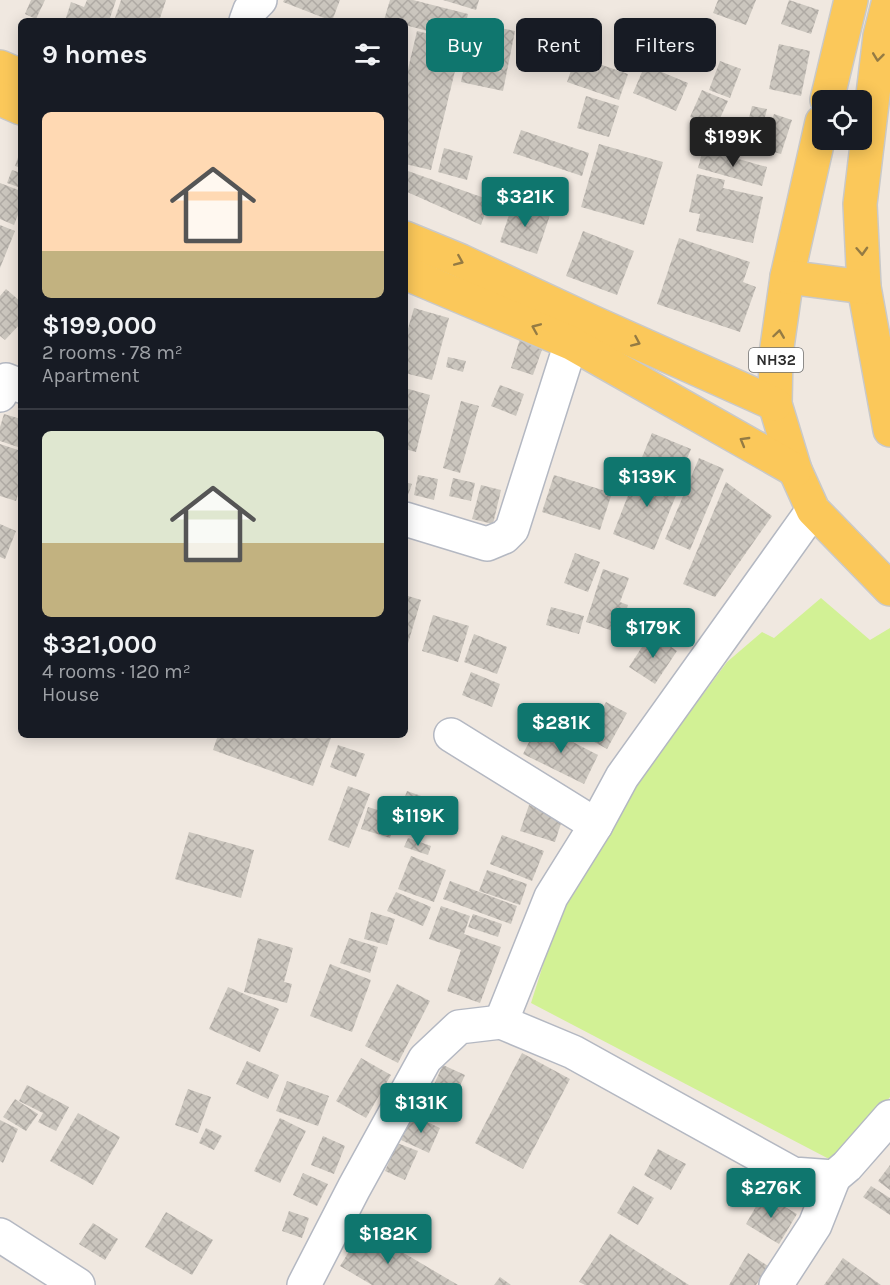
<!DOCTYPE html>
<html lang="en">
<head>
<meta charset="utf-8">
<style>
  :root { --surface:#171b24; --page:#20242c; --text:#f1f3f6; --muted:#9ea1a6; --line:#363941; --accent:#0f766e }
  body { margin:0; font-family:Karla,sans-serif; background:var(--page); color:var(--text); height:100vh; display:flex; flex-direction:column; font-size:22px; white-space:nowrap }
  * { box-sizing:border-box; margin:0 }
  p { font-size:20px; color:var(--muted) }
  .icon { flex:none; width:33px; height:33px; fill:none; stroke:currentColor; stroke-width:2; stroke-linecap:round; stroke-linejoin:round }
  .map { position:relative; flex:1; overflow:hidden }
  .panel { position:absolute; left:18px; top:18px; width:390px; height:720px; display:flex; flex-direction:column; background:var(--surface); border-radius:9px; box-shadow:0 3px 15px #0003 }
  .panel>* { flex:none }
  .hud { position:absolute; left:426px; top:18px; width:374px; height:54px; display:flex; gap:12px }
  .buttons { position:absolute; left:812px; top:90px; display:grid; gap:12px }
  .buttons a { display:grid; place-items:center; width:60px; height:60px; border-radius:9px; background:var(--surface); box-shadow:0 3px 15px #0003; font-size:30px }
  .price { position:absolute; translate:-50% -51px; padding:0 14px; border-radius:6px; background:var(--accent); color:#fff; font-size:20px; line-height:39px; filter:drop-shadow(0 2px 3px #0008) }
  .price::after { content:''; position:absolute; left:50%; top:36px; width:18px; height:14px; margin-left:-9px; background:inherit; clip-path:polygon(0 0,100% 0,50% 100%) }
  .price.selected { background:#222; color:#fff }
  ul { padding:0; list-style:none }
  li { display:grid; align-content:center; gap:12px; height:318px; padding:0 24px }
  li+li { border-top:2px solid var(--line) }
  li span { display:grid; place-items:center; height:186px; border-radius:9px; color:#555 }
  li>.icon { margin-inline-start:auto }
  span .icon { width:108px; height:108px; fill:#fffc; stroke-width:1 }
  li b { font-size:26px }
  h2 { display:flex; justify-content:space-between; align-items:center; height:72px; padding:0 24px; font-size:26px }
  .pill { padding:0 21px; border-radius:9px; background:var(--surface); box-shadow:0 3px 15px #0003; font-size:21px; line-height:54px }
  .pill.selected { background:var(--accent); color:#fff }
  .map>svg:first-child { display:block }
  .pitch { fill:#d2f195 }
  .building { fill:url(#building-cross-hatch) }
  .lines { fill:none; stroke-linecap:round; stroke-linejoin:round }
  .minor-casing { stroke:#b4b8c2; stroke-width:36 }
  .primary-casing { stroke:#c9c9c9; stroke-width:36 }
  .minor { stroke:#fff; stroke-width:33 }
  .primary { stroke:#fbc85a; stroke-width:33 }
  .oneway { stroke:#947b44 }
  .labels { text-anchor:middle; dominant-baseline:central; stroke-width:5; stroke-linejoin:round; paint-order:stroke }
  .shield { fill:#fff; stroke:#6d6d6d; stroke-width:1.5 }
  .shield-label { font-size:15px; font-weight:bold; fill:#2e2e2e }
</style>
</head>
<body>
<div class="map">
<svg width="890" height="1285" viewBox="0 0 890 1285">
  <defs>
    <pattern id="building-cross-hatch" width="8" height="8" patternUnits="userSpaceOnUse" patternTransform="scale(1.5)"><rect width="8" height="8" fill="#cbc6be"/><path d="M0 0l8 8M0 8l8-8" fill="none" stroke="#afaaa4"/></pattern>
  </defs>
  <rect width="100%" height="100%" fill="#f0e8e0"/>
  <path class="pitch" d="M821 598 870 640 890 628V1097L858 1135 831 1160 531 1003 556 924 627 797 727 662 762 632 774 638Z"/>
  <g class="building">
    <path d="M31 0H45L36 19 25 14Z"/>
    <path d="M87 0H116L109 21H65L71 2 84 7Z"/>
    <path d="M121 0H166L159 21H114Z"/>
    <path d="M284 0H340L332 21 283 2Z"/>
    <path d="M390 0H413L468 14 462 40 405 25V21L384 20Z"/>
    <path d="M443 0H479L476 10Z"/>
    <path d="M718 0H756L746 25 713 13Z"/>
    <path d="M789 0 819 10 811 34 781 24Z"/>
    <path d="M473 22 515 31 503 91 461 82Z"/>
    <path d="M417 31 462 42 431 170 405 164V82Z"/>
    <path d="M779 44 810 51 801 96 769 89Z"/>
    <path d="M576 56 628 74 619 100 567 82Z"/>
    <path d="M720 61 741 69 730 98 709 90Z"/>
    <path d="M645 65 688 83 676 111 633 93Z"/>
    <path d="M702 90 728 101 715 129 690 117Z"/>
    <path d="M586 96 619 106 609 137 577 128Z"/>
    <path d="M752 106 767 109 763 125 748 122Z"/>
    <path d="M774 114 792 120 781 154 764 149Z"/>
    <path d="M521 130 589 153 582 176 513 153Z"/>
    <path d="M599 144 663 162 644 225 581 207Z"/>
    <path d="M444 148 473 156 467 180 438 172Z"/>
    <path d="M21 149V168L15 166Z"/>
    <path d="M703 149 767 167 762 186 698 168Z"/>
    <path d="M12 170 21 173V188L7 183Z"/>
    <path d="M405 170 490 200 481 225 405 191Z"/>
    <path d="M697 174 725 180 723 188 763 197 753 243 696 231 700 214 689 212Z"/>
    <path d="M0 183 21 191V207L14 225 0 219Z"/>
    <path d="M513 203 550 215 537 254 500 242Z"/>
    <path d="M0 225 15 231 0 268Z"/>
    <path d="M583 231 634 251 617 295 566 276Z"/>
    <path d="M679 238 750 262 743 282 756 287 740 332 657 304Z"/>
    <path d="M6 289 21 302V323L5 340 0 336V296Z"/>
    <path d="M414 308 449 318 432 380 405 373V339Z"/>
    <path d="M520 339 543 347 533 375 511 368Z"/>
    <path d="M448 357 466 361 463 372 446 367Z"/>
    <path d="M500 385 524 394 516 416 491 406Z"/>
    <path d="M405 388 430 395 416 452 405 449Z"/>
    <path d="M461 401 479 406 460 473 443 468Z"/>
    <path d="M4 414 21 419V448L0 441V427Z"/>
    <path d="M652 433 691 449 679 478 640 462Z"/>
    <path d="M0 444 21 451V485L16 501 0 496Z"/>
    <path d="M699 458 724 469 690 550 665 539Z"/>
    <path d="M639 467 681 483 654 550 613 534Z"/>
    <path d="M418 475 438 479 434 500 414 495Z"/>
    <path d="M554 475 612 493 600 530 542 512Z"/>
    <path d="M453 478 475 483 471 501 449 496Z"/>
    <path d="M405 482 412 484 405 503Z"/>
    <path d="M726 482 772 516 715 597 683 584Z"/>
    <path d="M481 485 501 490 493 524 472 519Z"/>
    <path d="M0 524 16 531 5 559 0 557Z"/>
    <path d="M575 553 600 562 588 592 564 583Z"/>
    <path d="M603 569 629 578 620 602 628 605 619 633 586 622Z"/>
    <path d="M405 595 421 600 406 650H405Z"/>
    <path d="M551 607 584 616 579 634 546 625Z"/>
    <path d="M433 615 469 626 458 662 422 651Z"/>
    <path d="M651 633 677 651 655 684 629 667Z"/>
    <path d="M474 634 507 647 497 674 464 662Z"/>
    <path d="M471 672 500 684 492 707 462 695Z"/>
    <path d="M606 702 627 713 607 749 587 738Z"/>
    <path d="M538 724 598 755 584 784 523 754Z"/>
    <path d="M218 735H332L313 786 213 750Z"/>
    <path d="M338 745 365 754 356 777 330 767Z"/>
    <path d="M348 786 370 794 349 848 328 840Z"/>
    <path d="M407 791 441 803 431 833 396 821Z"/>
    <path d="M529 805 563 817 555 842 520 831Z"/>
    <path d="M368 807 397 816 390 838 361 829Z"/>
    <path d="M189 832 254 850 241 898 175 879Z"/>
    <path d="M502 835 544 851 532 881 490 864Z"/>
    <path d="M408 838 431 846 428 855 404 847Z"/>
    <path d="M411 856 446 870 434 902 398 889Z"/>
    <path d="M487 870 527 884 520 905 479 891Z"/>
    <path d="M450 881 517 906 511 924 443 899Z"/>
    <path d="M396 892 431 907 423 926 387 911Z"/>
    <path d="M441 906 470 916 464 934 501 947 480 1003 447 991 461 950 429 939Z"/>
    <path d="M371 912 395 919 387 945 364 939Z"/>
    <path d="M473 914 502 924 498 937 468 927Z"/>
    <path d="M258 938 293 948 284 982 292 984 287 1003 244 992Z"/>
    <path d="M349 938 378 947 370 973 340 963Z"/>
    <path d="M330 964 371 980 352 1032 310 1016Z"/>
    <path d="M397 984 430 1001 398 1063 365 1046Z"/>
    <path d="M228 987 279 1009 260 1052 209 1029Z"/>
    <path d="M522 1053 570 1079 523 1169 475 1143Z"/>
    <path d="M361 1058 391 1075 366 1118 336 1101Z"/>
    <path d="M247 1061 279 1075 268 1099 236 1084Z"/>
    <path d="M443 1065 465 1075 451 1106 429 1095Z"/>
    <path d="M287 1081 329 1096 318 1126 276 1111Z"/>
    <path d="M27 1085 69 1107 56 1131 38 1122 43 1113 19 1101Z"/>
    <path d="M188 1089 211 1097 198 1133 175 1125Z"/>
    <path d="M15 1099 38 1114 26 1131 3 1117Z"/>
    <path d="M78 1113 120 1137 93 1185 50 1161Z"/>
    <path d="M412 1115 440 1128 429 1153 401 1140Z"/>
    <path d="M280 1118 306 1131 280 1183 254 1171Z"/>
    <path d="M0 1120 18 1129 3 1163 0 1161Z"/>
    <path d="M206 1128 222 1136 214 1150 199 1143Z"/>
    <path d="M323 1136 345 1146 334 1174 311 1165Z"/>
    <path d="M397 1143 418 1151 405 1180 385 1171Z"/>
    <path d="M658 1149 686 1164 671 1190 644 1175Z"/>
    <path d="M890 1165V1190L878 1181Z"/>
    <path d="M303 1173 328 1184 317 1206 293 1195Z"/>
    <path d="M633 1186 654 1198 638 1225 617 1213Z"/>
    <path d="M871 1186 890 1198V1215L863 1197Z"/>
    <path d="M763 1194 797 1214 779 1244 746 1224Z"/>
    <path d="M289 1211 309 1218 302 1238 282 1231Z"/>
    <path d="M166 1212 213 1240 192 1275 145 1247Z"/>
    <path d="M93 1223 118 1239 105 1260 79 1244Z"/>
    <path d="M363 1229 458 1285H372L340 1266Z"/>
    <path d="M610 1234 689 1285H585L579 1282Z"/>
    <path d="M748 1253 768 1266 756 1285H729Z"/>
    <path d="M843 1258 881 1285H824Z"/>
    <path d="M500 1277 511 1285H494Z"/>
  </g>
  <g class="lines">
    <g class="minor-casing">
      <g id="minor">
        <path d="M246 21 250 10 260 0"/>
        <path d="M0 395 6 380 21 386"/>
        <path d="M405 519 487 544 504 537 512 529 571 343"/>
        <path d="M451 735 596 825"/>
        <path d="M501 1022 551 897 596 825 622 777 813 510"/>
        <path d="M0 1235 78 1285"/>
        <path d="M304 1285 354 1188 425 1059 459 1027 501 1022 573 1052 793 1174 834 1177 847 1166 890 1117"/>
        <path d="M776 1285 815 1225 834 1177"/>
      </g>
    </g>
    <g class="primary-casing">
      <g id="primary">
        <path d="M889 0 880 36 860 204 864 287 890 430"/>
        <path d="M0 67 21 76"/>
        <path d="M0 99 21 108"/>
        <path d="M827 100 851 0"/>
        <path d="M822 122 787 277 776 354 775 404 795 470 813 510 890 589"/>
        <path d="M405 238 461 261 592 322 775 404"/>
        <path d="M405 273 571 343 795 470"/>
        <path d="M787 277 864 287"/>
      </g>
    </g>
    <use href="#minor" class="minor"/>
    <use href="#primary" class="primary"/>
  </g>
  <defs><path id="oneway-chevron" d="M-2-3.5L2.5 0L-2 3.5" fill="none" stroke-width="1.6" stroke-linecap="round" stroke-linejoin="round" transform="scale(1.5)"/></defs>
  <g class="oneway">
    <use href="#oneway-chevron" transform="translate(878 57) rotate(97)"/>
    <use href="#oneway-chevron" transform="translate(862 251) rotate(87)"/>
    <use href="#oneway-chevron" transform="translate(459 261) rotate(23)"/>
    <use href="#oneway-chevron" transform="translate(536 328) rotate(-157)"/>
    <use href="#oneway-chevron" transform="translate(779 334) rotate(-82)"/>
    <use href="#oneway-chevron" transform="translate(636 342) rotate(24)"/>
    <use href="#oneway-chevron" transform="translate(744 441) rotate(-150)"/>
  </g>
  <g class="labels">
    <rect class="shield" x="749" y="348" width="54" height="24" rx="4.5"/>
    <g class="shield-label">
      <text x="776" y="360">NH32</text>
    </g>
  </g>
</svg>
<div class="buttons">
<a><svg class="icon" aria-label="locate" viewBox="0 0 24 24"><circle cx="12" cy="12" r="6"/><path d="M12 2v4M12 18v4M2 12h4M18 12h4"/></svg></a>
</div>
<b class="price selected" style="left:733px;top:168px">$199K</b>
<b class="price" style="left:525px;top:228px">$321K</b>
<b class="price" style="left:647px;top:508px">$139K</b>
<b class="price" style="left:653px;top:659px">$179K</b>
<b class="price" style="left:561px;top:754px">$281K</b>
<b class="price" style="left:418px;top:847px">$119K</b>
<b class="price" style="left:421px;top:1134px">$131K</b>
<b class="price" style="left:771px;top:1219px">$276K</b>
<b class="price" style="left:388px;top:1265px">$182K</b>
<div class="hud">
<a class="pill selected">Buy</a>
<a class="pill">Rent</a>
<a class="pill">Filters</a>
</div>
<section class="panel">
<h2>9 homes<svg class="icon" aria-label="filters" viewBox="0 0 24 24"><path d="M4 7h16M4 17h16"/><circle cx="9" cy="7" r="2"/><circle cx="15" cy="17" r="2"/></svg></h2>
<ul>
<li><span style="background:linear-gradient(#ffd9b3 75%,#c2b280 0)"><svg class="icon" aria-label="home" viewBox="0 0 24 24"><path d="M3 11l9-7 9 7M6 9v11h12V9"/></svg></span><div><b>$199,000</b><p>2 rooms · 78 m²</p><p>Apartment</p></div></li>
<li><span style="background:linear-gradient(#dfe7d0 60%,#c2b280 0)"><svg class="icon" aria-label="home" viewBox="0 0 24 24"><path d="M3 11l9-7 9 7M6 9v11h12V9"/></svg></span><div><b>$321,000</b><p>4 rooms · 120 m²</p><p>House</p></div></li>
</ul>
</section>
</div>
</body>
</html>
